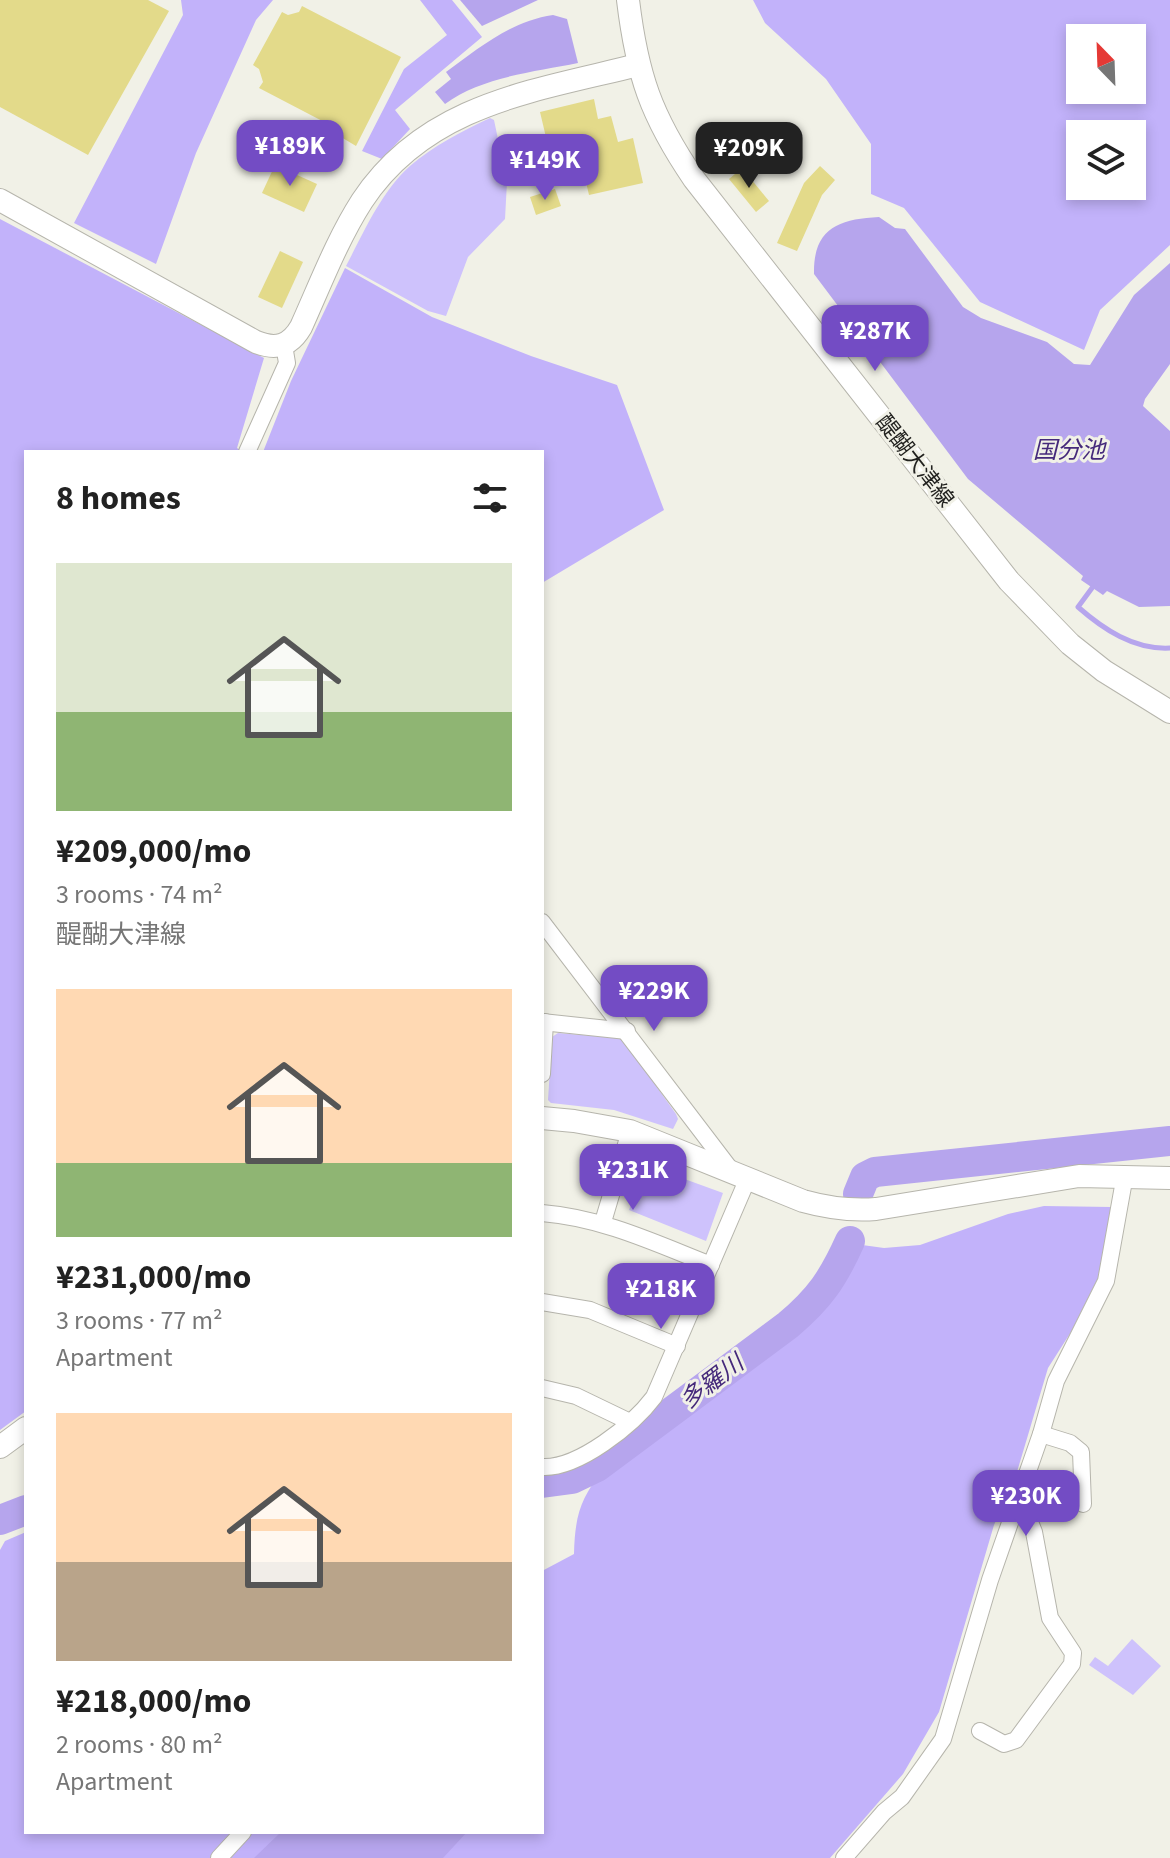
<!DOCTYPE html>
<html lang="en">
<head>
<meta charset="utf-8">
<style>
  :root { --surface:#fff; --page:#f6f6f6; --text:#222; --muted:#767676; --accent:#734cc4 }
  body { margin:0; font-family:"Source Sans 3","Noto Sans JP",sans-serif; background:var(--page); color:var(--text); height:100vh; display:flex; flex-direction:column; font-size:30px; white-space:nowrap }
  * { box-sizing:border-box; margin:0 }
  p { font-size:26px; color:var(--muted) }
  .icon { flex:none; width:44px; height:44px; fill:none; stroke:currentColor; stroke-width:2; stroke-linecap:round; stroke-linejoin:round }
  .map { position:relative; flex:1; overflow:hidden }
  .panel { position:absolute; left:24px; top:450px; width:520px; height:1384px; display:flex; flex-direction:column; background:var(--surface); border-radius:0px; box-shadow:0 4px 12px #0003 }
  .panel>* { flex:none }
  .needle { width:52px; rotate:337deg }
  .buttons { position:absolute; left:1066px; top:24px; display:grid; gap:16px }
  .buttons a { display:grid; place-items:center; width:80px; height:80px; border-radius:0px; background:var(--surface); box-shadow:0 4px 12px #0003; font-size:40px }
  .price { position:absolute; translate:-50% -68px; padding:0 18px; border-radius:16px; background:var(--accent); color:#fff; font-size:26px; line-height:52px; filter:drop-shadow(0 2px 4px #0008) }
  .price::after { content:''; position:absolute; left:50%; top:48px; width:24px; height:18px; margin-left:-12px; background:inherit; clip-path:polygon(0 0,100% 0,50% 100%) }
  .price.active { background:#222; color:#fff }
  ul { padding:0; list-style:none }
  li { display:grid; align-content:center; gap:16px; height:424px; padding:0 32px }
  li span { display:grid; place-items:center; height:248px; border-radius:0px; color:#555 }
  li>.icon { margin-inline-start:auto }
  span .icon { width:144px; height:144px; fill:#fffc; stroke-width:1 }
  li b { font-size:34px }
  h2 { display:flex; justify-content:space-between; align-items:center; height:96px; padding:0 32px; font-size:34px }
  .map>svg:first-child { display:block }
  .green { fill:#cec2fc }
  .forest { fill:#c2b2fa; fill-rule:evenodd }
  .water { fill:#b6a5ed }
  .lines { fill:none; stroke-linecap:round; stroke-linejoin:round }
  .stream { stroke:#b6a5ed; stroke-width:5 }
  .river { stroke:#b6a5ed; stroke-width:30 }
  .building { fill:#e3da8a }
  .street-casing { stroke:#b6b5ac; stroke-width:18 }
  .secondary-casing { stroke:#b6b5ac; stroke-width:24 }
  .street { stroke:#fff; stroke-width:16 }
  .secondary { stroke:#fff; stroke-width:22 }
  .labels { text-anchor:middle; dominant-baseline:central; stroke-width:6; stroke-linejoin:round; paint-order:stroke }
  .street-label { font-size:22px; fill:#22221f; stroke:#f1f1e7 }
  .water-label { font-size:24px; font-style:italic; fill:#45297b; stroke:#f1f1e7 }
</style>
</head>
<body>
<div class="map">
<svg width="1170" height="1858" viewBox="0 0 1170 1858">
  <rect width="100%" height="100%" fill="#f1f1e7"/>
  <g class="green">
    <path d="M490 118 494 120 507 182 505 219 468 257 446 316 428 311 346 266C364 232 381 192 410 166 433 146 462 131 490 118Z"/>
    <path d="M558 1033 618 1038 624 1041 676 1114 678 1119 673 1129 614 1110 551 1103 548 1100 552 1037Z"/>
    <path d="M646 1165 723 1193 706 1241 629 1210Z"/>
    <path d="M1132 1639 1161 1666 1133 1695 1089 1665 1095 1657 1108 1666Z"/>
  </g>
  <g class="forest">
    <path d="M181 0H273L256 20 196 153 156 264 74 223 183 15Z"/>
    <path d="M420 0H452L482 37 395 110 410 129 382 159 362 151 404 69 447 35Z"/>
    <path d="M753 0H1170V245L1100 310 1084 350 980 302 904 208 871 194V144L826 79 765 23ZM1080 38H1132V90H1080ZM1080 134H1132V186H1080Z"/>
    <path d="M0 219 264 358 237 448 243 452H26V1411L0 1430Z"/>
    <path d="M345 268 432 317 531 356 617 385 664 510 542 583V452H263L291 381Z"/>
    <path d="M1044 1206 1111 1207 1098 1278 1071 1332 1048 1368 1014 1482 994 1525 939 1712 903 1774 830 1858H0V1550L5 1541 26 1532V1832H542V1571L574 1554C575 1516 580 1499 603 1470L819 1308 855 1244 884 1248 920 1245 1008 1214Z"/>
  </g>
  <g class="water">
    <path d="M460 0H538L482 26Z"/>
    <path d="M553 15 567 19 578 63C534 72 481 77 445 104L435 92 451 79 446 72C479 48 511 21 553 15Z"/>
    <path d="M879 217 895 228 905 229 963 307 981 318 1047 342 1074 364 1090 365 1134 295 1170 263V364L1145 399 1143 406 1170 431V606L1139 607 1107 591 1103 595 1081 580 1083 576 968 479 814 274C813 229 838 219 879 217Z"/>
    <path d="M281 1832H467L443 1858H254Z"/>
  </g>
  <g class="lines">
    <path class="stream" d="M1092 588 1078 607C1103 629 1134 650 1170 648"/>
    <g class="river">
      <path d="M858 1194 865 1177 875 1172 1170 1141"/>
      <path d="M542 1483 572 1479 597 1467 788 1325C819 1299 833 1279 850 1241"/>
      <path d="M0 1520 26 1510"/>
    </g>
  </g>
  <g class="building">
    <path d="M0 0H148L169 11 88 155 0 107Z"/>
    <path d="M302 6 401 57 356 146 331 131 328 124 259 88 263 82 259 69 253 65 282 12 288 15 299 12Z"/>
    <path d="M594 99 598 119 611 116 618 142 633 138 643 183 589 195 577 144 549 150 540 112Z"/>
    <path d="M275 165 317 184 304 212 262 193Z"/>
    <path d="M820 166 835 180 822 195 797 251 777 243 804 183Z"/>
    <path d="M742 168 769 201 756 212 729 179Z"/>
    <path d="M555 189 561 206 536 215 530 197Z"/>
    <path d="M280 251 303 262 282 308 258 297Z"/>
  </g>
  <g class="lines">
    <g class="street-casing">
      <g id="street">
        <path d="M247 452 287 363 284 345"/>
        <path d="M542 922 731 1170"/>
        <path d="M542 1022 627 1031"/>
        <path d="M542 1074 545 1022"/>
        <path d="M542 1213C603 1218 655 1243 711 1265"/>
        <path d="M603 1222 630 1131"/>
        <path d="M542 1302 590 1310 677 1346"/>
        <path d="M542 1388 576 1396 630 1422"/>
        <path d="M1041 1434 1070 1443 1081 1452 1083 1504"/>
        <path d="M542 1467C578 1469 633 1425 654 1397L748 1178"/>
        <path d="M980 1731 1004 1744 1016 1740 1072 1664 1073 1653 1050 1618 1034 1532 1020 1497"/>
        <path d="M219 1858 243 1832"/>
        <path d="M844 1858 884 1812 902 1797 943 1739 990 1580 1041 1434 1056 1381 1106 1281 1125 1175"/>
      </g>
    </g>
    <g class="secondary-casing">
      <g id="secondary">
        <path d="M628 0C637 75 651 116 694 179L1009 581 1070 644 1104 671 1170 712"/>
        <path d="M0 200 256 342C276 350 290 346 301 327 320 285 337 240 362 201 426 104 534 91 638 65"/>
        <path d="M542 1118 574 1121 630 1131 803 1201C828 1208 850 1211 876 1209L1079 1176 1170 1178"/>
        <path d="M0 1447 26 1428"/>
      </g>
    </g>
    <use href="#street" class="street"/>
    <use href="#secondary" class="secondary"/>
  </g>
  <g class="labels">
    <g class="street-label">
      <text transform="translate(915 461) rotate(52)">醍醐大津線</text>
    </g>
    <g class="water-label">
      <text x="1069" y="450">国分池</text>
      <text transform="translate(712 1382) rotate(-37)">多羅川</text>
    </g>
  </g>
</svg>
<div class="buttons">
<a><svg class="needle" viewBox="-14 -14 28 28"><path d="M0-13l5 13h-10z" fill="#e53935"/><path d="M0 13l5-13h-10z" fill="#767676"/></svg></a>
<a><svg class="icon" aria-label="layers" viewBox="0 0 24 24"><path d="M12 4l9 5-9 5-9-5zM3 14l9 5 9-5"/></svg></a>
</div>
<b class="price" style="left:290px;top:188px">¥189K</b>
<b class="price active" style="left:749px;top:190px">¥209K</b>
<b class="price" style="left:545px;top:202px">¥149K</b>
<b class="price" style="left:875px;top:373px">¥287K</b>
<b class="price" style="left:654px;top:1033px">¥229K</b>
<b class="price" style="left:633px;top:1212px">¥231K</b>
<b class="price" style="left:661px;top:1331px">¥218K</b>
<b class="price" style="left:1026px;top:1538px">¥230K</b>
<section class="panel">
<h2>8 homes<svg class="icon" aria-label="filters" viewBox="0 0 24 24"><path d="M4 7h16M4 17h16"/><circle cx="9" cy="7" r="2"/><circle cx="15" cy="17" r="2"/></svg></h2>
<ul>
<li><span style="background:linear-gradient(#dfe7d0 60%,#8fb573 0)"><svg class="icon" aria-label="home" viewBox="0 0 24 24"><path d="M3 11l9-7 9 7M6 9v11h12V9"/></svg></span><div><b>¥209,000/mo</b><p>3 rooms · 74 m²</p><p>醍醐大津線</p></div></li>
<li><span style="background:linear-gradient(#ffd9b3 70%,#8fb573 0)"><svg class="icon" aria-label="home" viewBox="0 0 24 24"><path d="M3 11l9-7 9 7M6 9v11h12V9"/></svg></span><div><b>¥231,000/mo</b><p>3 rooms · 77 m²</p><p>Apartment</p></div></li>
<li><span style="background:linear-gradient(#ffd9b3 60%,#b9a48a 0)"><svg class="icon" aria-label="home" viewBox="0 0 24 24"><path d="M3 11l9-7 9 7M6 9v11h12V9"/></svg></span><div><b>¥218,000/mo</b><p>2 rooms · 80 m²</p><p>Apartment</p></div></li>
</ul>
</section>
</div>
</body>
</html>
